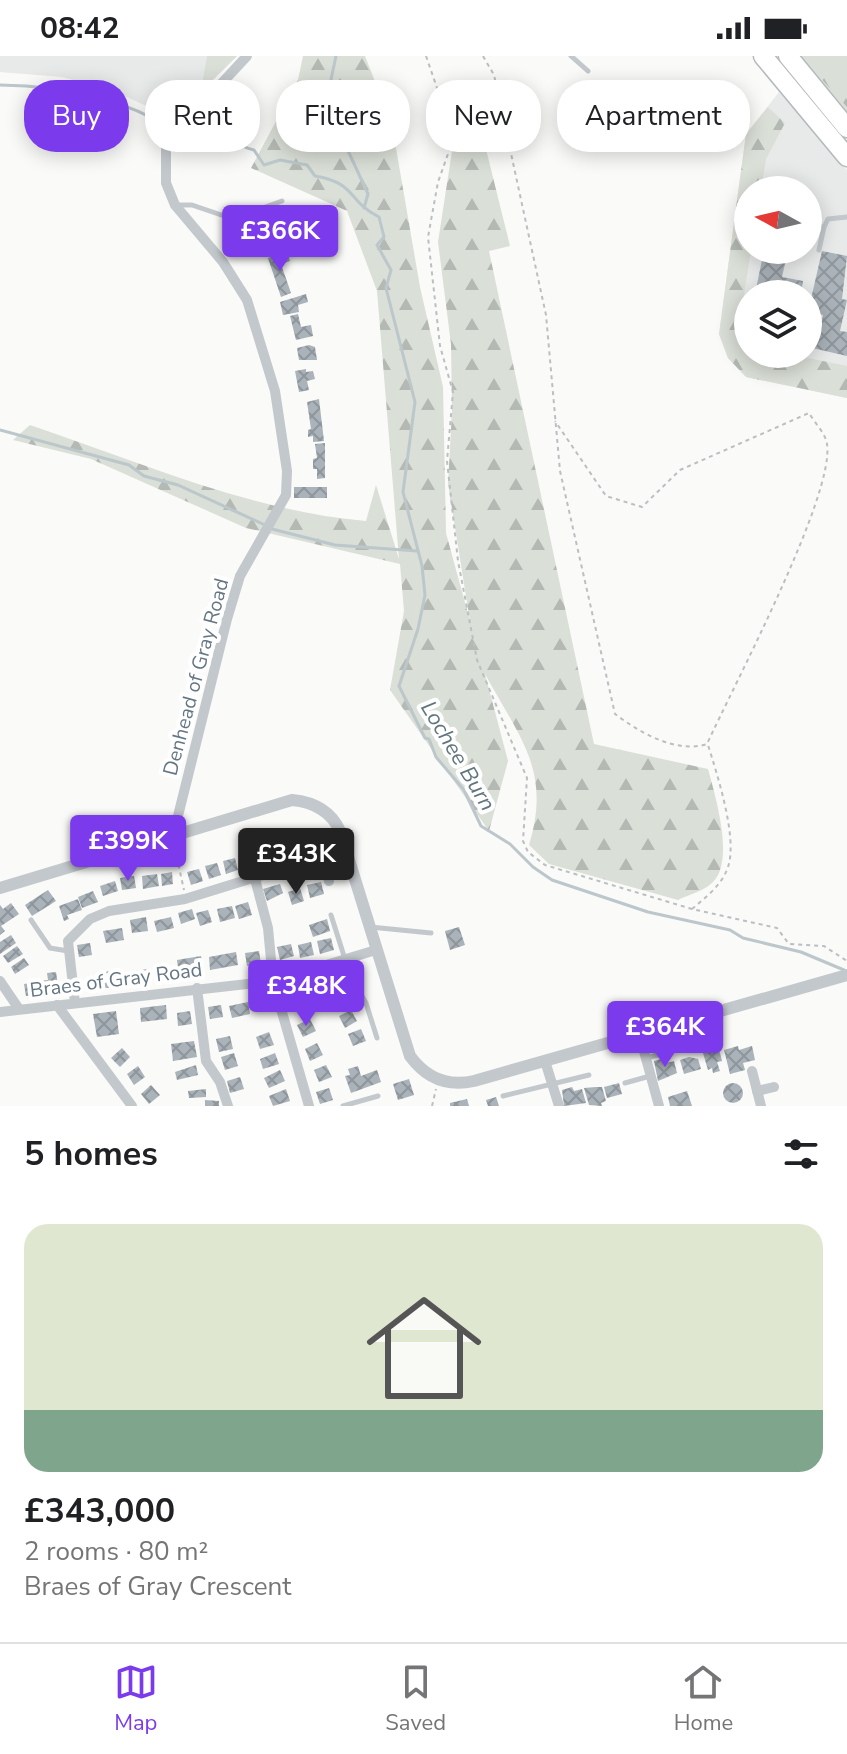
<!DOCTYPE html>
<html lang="en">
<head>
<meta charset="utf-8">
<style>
  :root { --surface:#fff; --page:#f6f6f6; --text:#202124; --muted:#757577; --line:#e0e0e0; --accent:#7c3aed }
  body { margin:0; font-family:"Nunito Sans",sans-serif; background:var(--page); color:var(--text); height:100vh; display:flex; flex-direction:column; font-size:30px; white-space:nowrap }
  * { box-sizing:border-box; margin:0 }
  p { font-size:26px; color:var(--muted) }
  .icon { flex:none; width:44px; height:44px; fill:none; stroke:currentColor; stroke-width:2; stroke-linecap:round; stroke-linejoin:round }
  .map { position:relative; height:1050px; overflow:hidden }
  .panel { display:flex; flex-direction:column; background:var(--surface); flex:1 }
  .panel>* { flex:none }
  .top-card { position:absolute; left:24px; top:24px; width:800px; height:72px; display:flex; gap:16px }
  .needle { width:52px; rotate:278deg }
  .tools { position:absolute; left:734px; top:120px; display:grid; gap:16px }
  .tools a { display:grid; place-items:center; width:88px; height:88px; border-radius:50%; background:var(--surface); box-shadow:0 4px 20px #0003; font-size:40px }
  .price { position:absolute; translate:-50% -68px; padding:0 18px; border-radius:8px; background:var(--accent); color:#fff; font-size:26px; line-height:52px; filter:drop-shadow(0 2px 4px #0008) }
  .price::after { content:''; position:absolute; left:50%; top:48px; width:24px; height:18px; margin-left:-12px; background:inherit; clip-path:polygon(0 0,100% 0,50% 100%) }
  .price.active { background:#222; color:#fff }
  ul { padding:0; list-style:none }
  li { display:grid; align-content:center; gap:16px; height:424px; padding:0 24px }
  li+li { border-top:2px solid var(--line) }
  li span { display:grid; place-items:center; height:248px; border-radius:24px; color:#555 }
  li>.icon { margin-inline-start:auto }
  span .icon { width:144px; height:144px; fill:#fffc; stroke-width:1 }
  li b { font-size:34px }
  h2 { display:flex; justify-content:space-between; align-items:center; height:96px; padding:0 24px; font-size:34px }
  .chip { padding:0 28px; border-radius:32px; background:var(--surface); box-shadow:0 4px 20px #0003; font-size:28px; line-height:72px }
  .chip.active { background:var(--accent); color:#fff }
  .status { display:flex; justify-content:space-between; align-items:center; height:56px; padding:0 40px; background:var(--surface); direction:ltr }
  .status svg { height:22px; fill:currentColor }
  .menu { display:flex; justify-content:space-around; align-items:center; height:112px; border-top:2px solid var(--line); background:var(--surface); font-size:22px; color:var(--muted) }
  .menu a { display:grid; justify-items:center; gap:4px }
  .menu .active { color:var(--accent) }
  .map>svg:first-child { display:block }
  .built { fill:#e8e9e9; fill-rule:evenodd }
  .grass { fill:#dadfd7 }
  .forest { fill:url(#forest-firs) }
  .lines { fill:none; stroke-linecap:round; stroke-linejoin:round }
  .stream { stroke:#bbc7cb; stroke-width:3 }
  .building { fill:url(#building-cross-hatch) }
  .trunk-casing { stroke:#b4b9bd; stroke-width:21 }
  .path { stroke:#bbbfc2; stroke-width:2; stroke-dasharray:4 4; stroke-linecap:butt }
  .service { stroke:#c3c8cc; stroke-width:5 }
  .minor { stroke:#c3c8cc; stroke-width:10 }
  .tertiary { stroke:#c3c8cc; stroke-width:12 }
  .trunk { stroke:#fff; stroke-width:18 }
  .labels { text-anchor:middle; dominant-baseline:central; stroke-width:8; stroke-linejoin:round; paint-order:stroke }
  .street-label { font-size:20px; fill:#657683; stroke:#fff }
  .water-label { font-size:22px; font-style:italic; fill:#60757c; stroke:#fff }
</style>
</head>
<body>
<div class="status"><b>08:42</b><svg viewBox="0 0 49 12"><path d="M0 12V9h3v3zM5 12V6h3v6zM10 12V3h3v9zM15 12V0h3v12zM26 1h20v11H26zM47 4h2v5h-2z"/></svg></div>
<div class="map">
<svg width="847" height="1050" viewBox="0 0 847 1050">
  <defs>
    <pattern id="forest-firs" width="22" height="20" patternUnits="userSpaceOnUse" patternTransform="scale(2)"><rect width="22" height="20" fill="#dadfd7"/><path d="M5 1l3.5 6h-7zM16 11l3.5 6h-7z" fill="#b4b9b4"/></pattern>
    <pattern id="building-cross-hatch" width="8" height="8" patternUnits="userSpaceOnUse" patternTransform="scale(2)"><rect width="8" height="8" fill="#aab3b9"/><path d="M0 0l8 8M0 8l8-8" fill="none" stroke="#8e969c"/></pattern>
  </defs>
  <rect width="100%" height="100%" fill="#fafaf8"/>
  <g class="built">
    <path d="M0 0H237L175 63 109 33 61 21 0 16Z"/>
    <path d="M779 36 847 114V342L746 321 728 302 719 278 746 78ZM748 134H808V194H748ZM748 238H808V298H748Z"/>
  </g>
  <g class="grass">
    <path d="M207 0H237L201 35Z"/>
    <path d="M795 0H847V57Z"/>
  </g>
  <g class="forest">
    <path d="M303 0H365L392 69 420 231 443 331 446 477 470 565 448 428 452 355 451 288 438 186 452 95 484 85 510 190 489 195 594 688 708 713C715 739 735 804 713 826 706 834 688 839 678 844L549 808 529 789C552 714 519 681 485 618L508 705 489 775 390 634 404 555 400 508 246 472 91 403 13 384 30 369C140 406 250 455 366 465L376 429 399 503 377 235 347 155 251 112 298 24Z"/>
    <path d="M808 0H816L847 26V51L806 6Z"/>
    <path d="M768 51 785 67 766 103 761 134H748V194H751L743 244 748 245V298H789L847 310V342L746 321 728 302 719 278 746 78Z"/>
  </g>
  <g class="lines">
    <g class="stream">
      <path d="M336 0 326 47 368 138 364 152"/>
      <path d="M0 29C60 30 121 40 173 74"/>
      <path d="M179 79 190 89 202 76C234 76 230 89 254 94L264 109 280 104 307 109 315 120C357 127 347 145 379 161L384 181 377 189 391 214 386 232 415 346 403 436 422 510 425 539 418 573 399 630 425 682 429 683 436 701 464 734 481 770 510 788 533 811 552 824 648 856 730 874 743 882 801 896 844 914"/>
      <path d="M0 374 129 409 144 420 178 429 265 469"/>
      <path d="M272 473 335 489 417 495"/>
    </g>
  </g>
  <g class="building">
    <path d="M271 170 279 196 269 200 260 173Z"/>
    <path d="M764 194H788L782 221 803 225 801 238H755Z"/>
    <path d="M822 195 847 200 842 243 847 244 840 275 847 276V300L808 291V268L821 271 823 259 808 256Z"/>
    <path d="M287 196 290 205 281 208 291 237 281 241 268 202Z"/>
    <path d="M306 238 308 246 298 249 299 256 283 259 280 246Z"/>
    <path d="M298 258 301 271 311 269 313 280 296 284 290 260Z"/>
    <path d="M309 289 315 291 317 304H299L297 292Z"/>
    <path d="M306 313V316L313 315 315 323 307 325 309 334 299 336 295 315Z"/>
    <path d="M319 343 324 385 313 386V380L308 381V374L311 373 307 346Z"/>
    <path d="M325 387V422L317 423V413H313V403L317 402 315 388Z"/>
    <rect x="294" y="431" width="33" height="11"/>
    <path d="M312 776 316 789 304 793 300 780Z"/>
    <path d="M292 787 296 800 284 804 280 791Z"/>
    <path d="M272 789 276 802 263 806 259 793Z"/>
    <path d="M253 795 257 808 245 812 241 799Z"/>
    <path d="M235 802 238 814 226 818 223 805Z"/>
    <path d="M217 807 221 819 209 823 205 810Z"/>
    <path d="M199 813 203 825 191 829 187 816Z"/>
    <path d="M172 816 173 828 162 830 161 818Z"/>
    <path d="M157 818 159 830 143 833 142 820Z"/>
    <path d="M134 820 136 832 122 834 120 822Z"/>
    <path d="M115 825 118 835 103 840 100 830Z"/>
    <path d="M321 826 324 838 310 842 307 829Z"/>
    <path d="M280 828 283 837 267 845 263 833Z"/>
    <path d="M300 832 304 845 292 849 288 836Z"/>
    <path d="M48 834 56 845 32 860 25 849Z"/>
    <path d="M93 835 98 846 82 852 78 841Z"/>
    <path d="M78 843 82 854 67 859 69 863 64 865 59 850Z"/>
    <path d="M248 846 252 859 239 863 235 850Z"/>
    <path d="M11 847 19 858 1 870 5 875 0 879V849L3 853Z"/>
    <path d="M232 850 235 862 220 866 217 853Z"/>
    <path d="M192 853 195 863 181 868 178 857Z"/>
    <path d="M208 854 212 866 200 870 196 857Z"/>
    <path d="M146 861 148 875 132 877 130 864Z"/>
    <path d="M171 861 174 872 157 876 154 865Z"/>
    <path d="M327 863 330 875 313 881 309 869Z"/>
    <path d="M459 871 465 889 450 894 445 875Z"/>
    <path d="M122 872 124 884 106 887 103 875Z"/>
    <path d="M11 879 16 887 0 898V886Z"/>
    <path d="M331 882 334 894 320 898 317 885Z"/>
    <path d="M311 886 314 899 300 902 298 889Z"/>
    <path d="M90 887 92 899 79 901 77 889Z"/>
    <path d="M291 888 294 900 280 904 277 891Z"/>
    <path d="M17 890 23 898 8 907 3 900Z"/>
    <path d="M259 895 261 908 247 910 245 897Z"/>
    <path d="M236 896 238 909 210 914 209 901Z"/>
    <path d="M201 900 203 915 179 919 177 904Z"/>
    <path d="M24 902 29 909 15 918 11 911Z"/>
    <path d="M170 910 172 923 158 925 156 912Z"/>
    <path d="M148 913 150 926 130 929 128 916Z"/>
    <path d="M119 914 121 930 98 933 96 917Z"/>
    <path d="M56 916 59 936 26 940 24 928 48 924 47 917Z"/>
    <path d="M341 917 346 929 334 935 328 923Z"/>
    <path d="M297 933 301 945 287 949 284 936Z"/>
    <path d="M345 934 350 945 338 951 332 940Z"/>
    <path d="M269 936 272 948 259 952 256 940Z"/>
    <path d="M248 946 250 958 232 962 229 950Z"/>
    <path d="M166 949 167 963 141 966 140 952Z"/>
    <path d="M221 949 223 961 210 963 208 951Z"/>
    <path d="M351 954 357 965 345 972 339 960Z"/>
    <path d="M116 955 119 978 97 981 93 958Z"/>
    <path d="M190 955 192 968 178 970 177 957Z"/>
    <path d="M310 963 316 975 303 981 297 969Z"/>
    <path d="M361 973 366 985 353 990 348 978Z"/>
    <path d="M269 976 274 989 260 993 256 981Z"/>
    <path d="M230 980 233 993 219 996 216 983Z"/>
    <path d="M194 985 197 1001 173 1005 171 988Z"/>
    <path d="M317 987 323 999 310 1005 305 993Z"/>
    <path d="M738 990 739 994 752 990 755 1004 743 1007 745 1014 730 1018 724 994Z"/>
    <path d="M122 992 130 1001 120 1011 111 1002Z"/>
    <path d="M719 993 722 1005 717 1006 720 1015 713 1017 712 1012 708 1014 703 997Z"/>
    <path d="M234 997 238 1010 225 1014 221 1001Z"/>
    <path d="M275 997 279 1008 263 1013 260 1003Z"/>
    <path d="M689 1001 698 1003 701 1013 684 1018 680 1004Z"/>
    <path d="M665 1002 666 1007 674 1005 677 1017 658 1025 654 1005Z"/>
    <path d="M196 1009 198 1019 177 1024 175 1016Z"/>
    <path d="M326 1009 332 1021 319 1026 314 1014Z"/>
    <path d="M138 1010 145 1021 134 1029 127 1018Z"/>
    <path d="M358 1010 361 1020 377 1014 381 1026 351 1037 345 1020 350 1019 348 1013Z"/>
    <path d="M280 1014 285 1025 269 1032 264 1022Z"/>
    <path d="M240 1021 244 1033 230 1037 227 1025Z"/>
    <path d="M409 1023 414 1039 398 1044 393 1028Z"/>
    <path d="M619 1027 622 1038 607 1042 604 1031Z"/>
    <circle cx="733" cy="1037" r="10"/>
    <path d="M151 1029 160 1039 149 1048 141 1038Z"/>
    <path d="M572 1031 574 1035 582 1033 586 1047 564 1050 562 1034Z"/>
    <path d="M596 1031H602L606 1045 601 1047 602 1050 589 1049 584 1032Z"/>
    <path d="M329 1032 333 1044 320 1048 316 1036Z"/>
    <path d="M206 1033V1041L189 1042 188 1035Z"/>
    <path d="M286 1033 290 1045 273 1050 269 1040Z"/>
    <path d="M687 1035 692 1050H670L668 1041Z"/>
    <path d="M496 1041 499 1050H488L486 1044Z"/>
    <path d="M467 1043 469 1050H450V1047Z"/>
    <path d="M205 1044 219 1045V1050H205Z"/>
  </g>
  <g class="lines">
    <g class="trunk-casing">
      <g id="trunk">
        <path d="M763 0 847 101"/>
        <path d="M788 0 847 72"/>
      </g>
    </g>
    <g class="path">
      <path d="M426 0 454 81 438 126 428 181 440 290 453 336 447 405 458 505 477 604 527 722 523 785 528 796 545 809 692 853 777 872 789 888 824 890 847 905"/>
      <path d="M483 0 494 19 546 259 560 415 615 658C639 676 676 698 707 688 733 631 835 439 827 388 826 378 814 366 809 357L680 414 642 451 606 440 555 365"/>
      <path d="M175 793 184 834"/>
      <path d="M692 853C706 841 722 829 728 811 738 782 717 718 708 689"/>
      <path d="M432 1050 436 1033"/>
    </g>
    <g class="service">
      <path d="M571 0 588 15"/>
      <path d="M176 149H192L233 163 282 145"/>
      <path d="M808 171H824L828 163 847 161"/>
      <path d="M819 194 824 171"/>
      <path d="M331 859 350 919 366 947 377 982"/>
      <path d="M31 864 50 892 68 895"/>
      <path d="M370 871 431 877"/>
      <path d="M647 1002 716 982"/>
      <path d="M625 1027 650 1020"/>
      <path d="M503 1040 589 1019"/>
      <path d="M343 1050 378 1040"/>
    </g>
    <g class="minor">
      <path d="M173 780 227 563 240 520 286 439 287 415 275 335 247 244 223 206 175 149 166 127V87L247 0"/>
      <path d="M319 791 329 825"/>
      <path d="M255 823 268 872 273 925 309 1050"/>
      <path d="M0 925 19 953"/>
      <path d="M197 932 206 1005 220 1026 228 1050"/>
      <path d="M75 947 68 885 90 863 109 855 185 843 279 814 324 809"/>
      <path d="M57 949 132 1050"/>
      <path d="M0 956 273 925 376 894"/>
      <path d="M639 977 659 1050"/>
      <path d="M545 1005 559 1050"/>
      <path d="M752 1015 761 1050"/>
      <path d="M757 1035 774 1031"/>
    </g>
    <path class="tertiary" d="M0 832 292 744C313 746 331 755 340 775L410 1000C426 1022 447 1031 474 1025L847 919"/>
    <use href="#trunk" class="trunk"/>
  </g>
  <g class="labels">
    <g class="street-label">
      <text transform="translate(196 621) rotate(-75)">Denhead of Gray Road</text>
      <text transform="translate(116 924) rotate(-7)">Braes of Gray Road</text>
    </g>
    <g class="water-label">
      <text transform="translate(458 700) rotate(59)">Lochee Burn</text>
    </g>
  </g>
</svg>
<div class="tools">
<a><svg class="needle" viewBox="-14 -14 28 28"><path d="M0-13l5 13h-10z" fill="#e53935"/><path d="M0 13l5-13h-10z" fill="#757577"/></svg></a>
<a><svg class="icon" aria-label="layers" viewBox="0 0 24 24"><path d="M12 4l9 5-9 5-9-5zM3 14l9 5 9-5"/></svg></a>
</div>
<b class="price" style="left:280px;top:217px">£366K</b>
<b class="price" style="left:128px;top:827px">£399K</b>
<b class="price active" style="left:296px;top:840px">£343K</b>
<b class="price" style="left:306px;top:972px">£348K</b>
<b class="price" style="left:665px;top:1013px">£364K</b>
<div class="top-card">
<a class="chip active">Buy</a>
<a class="chip">Rent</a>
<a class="chip">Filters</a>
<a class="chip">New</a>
<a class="chip">Apartment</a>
</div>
</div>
<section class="panel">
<h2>5 homes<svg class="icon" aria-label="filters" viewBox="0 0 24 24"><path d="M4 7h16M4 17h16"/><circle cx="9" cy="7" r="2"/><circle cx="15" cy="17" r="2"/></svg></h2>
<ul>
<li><span style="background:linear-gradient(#dfe7d0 75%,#7fa58c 0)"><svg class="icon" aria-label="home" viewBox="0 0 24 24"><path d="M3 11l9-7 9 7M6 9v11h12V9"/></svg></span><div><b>£343,000</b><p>2 rooms · 80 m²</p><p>Braes of Gray Crescent</p></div></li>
</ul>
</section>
<nav class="menu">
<a class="active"><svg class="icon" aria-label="map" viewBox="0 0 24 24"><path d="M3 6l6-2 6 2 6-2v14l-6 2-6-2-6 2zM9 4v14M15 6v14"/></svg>Map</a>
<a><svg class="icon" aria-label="saved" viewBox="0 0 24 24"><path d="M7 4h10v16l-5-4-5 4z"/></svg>Saved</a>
<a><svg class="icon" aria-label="home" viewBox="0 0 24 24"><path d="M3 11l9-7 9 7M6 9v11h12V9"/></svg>Home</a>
</nav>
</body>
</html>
